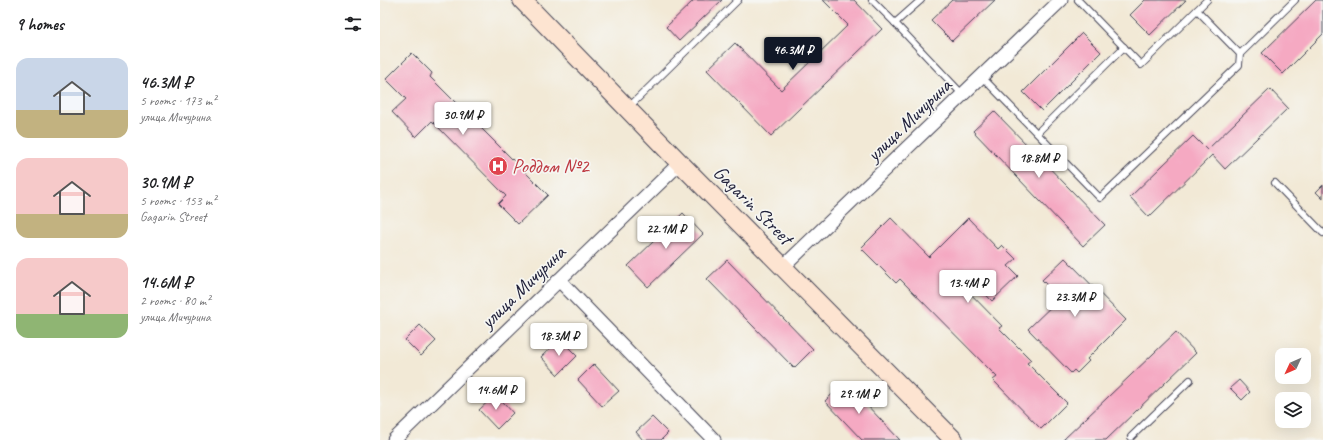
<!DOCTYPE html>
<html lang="en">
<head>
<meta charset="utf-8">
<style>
  :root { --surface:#fff; --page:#f2f2f2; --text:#202124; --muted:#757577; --accent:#111827 }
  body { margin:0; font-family:Caveat,sans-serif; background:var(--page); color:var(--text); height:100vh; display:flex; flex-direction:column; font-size:15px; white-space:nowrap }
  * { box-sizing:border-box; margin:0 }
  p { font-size:13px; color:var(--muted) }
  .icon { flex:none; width:22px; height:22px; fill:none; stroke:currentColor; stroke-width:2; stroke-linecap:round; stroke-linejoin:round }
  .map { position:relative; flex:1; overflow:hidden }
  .drawer { display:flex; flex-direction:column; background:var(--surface); width:380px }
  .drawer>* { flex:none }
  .needle { width:26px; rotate:226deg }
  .controls { position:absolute; left:895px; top:348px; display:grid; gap:8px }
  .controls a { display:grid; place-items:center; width:36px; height:36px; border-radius:8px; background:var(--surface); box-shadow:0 4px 16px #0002; font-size:20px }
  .price { position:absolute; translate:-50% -34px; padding:0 9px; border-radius:4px; background:#fff; color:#222; font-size:13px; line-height:26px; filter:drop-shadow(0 1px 2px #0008) }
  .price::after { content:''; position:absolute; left:50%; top:24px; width:12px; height:9px; margin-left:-6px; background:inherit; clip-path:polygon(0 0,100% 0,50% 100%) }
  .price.selected { background:var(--accent); color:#fff }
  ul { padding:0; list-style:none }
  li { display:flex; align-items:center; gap:12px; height:100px; padding:0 16px }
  li span { display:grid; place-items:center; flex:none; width:112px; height:80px; border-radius:12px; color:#555 }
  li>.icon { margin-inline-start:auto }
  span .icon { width:48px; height:48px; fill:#fffc; stroke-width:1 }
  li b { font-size:17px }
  h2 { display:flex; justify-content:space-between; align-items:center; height:48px; padding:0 16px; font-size:17px }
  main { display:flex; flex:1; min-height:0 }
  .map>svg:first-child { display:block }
  .building { fill:#f5a9c2 }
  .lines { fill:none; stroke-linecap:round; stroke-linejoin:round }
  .lane-casing { stroke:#414052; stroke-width:8 }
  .street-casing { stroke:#414052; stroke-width:15 }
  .secondary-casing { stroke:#414052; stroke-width:20 }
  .lane { stroke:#fff; stroke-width:6 }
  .street { stroke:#fff; stroke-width:13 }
  .secondary { stroke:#fde4d1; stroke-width:18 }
  .labels { text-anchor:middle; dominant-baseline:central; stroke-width:3.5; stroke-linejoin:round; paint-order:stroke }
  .street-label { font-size:20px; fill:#22223b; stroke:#f6f6f2 }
  .health-label { font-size:20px; fill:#be3a42; stroke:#f6f6f2; text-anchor:start }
</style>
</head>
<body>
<main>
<section class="drawer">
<h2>9 homes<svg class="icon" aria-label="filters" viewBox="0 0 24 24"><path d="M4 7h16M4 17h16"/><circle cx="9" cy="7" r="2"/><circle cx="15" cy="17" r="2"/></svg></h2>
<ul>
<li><span style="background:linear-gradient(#c9d6e8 65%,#c2b280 0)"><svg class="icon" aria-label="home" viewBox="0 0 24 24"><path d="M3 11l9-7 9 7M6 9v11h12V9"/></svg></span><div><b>46.3M ₽</b><p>5 rooms · 173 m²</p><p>улица Мичурина</p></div></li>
<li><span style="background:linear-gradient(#f6c9c9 70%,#c2b280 0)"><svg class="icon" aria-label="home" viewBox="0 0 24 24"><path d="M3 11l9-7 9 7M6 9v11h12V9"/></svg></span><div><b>30.9M ₽</b><p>5 rooms · 153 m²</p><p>Gagarin Street</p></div></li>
<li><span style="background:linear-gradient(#f6c9c9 70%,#8fb573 0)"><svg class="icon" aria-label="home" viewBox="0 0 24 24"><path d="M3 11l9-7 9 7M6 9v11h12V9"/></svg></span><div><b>14.6M ₽</b><p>2 rooms · 80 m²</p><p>улица Мичурина</p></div></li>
</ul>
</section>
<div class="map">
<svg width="943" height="440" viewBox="0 0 943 440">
  <rect width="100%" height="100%" fill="#f6f6f2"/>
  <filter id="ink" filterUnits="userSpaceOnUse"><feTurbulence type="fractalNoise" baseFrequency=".025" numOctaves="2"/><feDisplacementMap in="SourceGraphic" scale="8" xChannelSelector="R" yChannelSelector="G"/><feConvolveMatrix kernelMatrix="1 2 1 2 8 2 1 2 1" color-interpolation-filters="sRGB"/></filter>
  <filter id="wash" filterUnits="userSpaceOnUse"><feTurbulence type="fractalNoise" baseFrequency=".012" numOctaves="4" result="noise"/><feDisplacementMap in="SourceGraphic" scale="16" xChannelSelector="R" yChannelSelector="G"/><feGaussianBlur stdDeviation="0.9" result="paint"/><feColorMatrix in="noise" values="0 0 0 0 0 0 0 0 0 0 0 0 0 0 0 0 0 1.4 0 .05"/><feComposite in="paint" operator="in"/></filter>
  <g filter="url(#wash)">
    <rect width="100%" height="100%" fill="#f2e9d6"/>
    <g id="blocks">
      <g class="building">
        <path d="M314 0H342L299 41 286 27Z"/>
        <path d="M443 0H474L502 29 391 136 327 70 355 43 401 90 468 25Z"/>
        <path d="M572 0H615L572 41 551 20Z"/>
        <path d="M765 0H806L770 35 750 15Z"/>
        <path d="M936 0H943V34L903 74 882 53Z"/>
        <path d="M702 33 721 52 662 111 643 92Z"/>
        <path d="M32 53 52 73 50 77 168 195 138 224 118 204 126 196 52 121 36 137 12 112 26 99 6 79Z"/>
        <path d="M890 89 908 108 845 169 832 155 769 217 750 197 813 136 827 150Z"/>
        <path d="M614 111 725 225 703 246 593 131Z"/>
        <path d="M943 185V199L936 192Z"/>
        <path d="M303 213 323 234 268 287 248 266Z"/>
        <path d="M511 218 549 257 588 218 618 249 622 245 636 259 628 266 638 276 612 301 588 276 581 284 622 326 619 328 651 360 647 363 687 403 661 429 613 380 617 377 520 279 516 283 481 248Z"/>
        <path d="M685 258 746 320 707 359 709 361 697 373 694 370 691 373 648 329 680 298 662 280Z"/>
        <path d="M347 260 433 349 414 368 327 279Z"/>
        <path d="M40 325 56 341 41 356 25 340Z"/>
        <path d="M796 332 816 353 726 440H683Z"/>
        <path d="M180 339 197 356 178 375 161 357Z"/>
        <path d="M214 364 239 391 222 406 198 380Z"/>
        <path d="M859 380 870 392 862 400 850 388Z"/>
        <path d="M465 382 520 440H482L445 401Z"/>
        <path d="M116 394 133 413 117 429 99 410Z"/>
        <path d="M272 417 288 433 281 440H263L256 432Z"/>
      </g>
    </g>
  </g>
  <g filter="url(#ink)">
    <use href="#blocks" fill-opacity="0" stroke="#414052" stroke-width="1"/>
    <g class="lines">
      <g class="lane-casing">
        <g id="lane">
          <path d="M492 0 515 23"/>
          <path d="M541 0 515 23 583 95"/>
          <path d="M698 0 761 65 827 0"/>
          <path d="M817 10 860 54"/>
          <path d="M602 77 720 198 859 65 860 54 915 0"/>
          <path d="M249 107 358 0"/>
          <path d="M657 133 744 47"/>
          <path d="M895 183 943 233"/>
          <path d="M751 437 810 380"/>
        </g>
      </g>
      <g class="street-casing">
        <g id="street">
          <path d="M403 267 681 0"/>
          <path d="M179 280 334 440"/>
          <path d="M14 440 300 163"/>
        </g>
      </g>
      <g class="secondary-casing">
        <path id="secondary" d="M142 0 300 163 574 440"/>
      </g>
      <use href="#lane" class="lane"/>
      <use href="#street" class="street"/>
      <use href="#secondary" class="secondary"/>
    </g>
  </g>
  <defs>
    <g id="hospital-disc" transform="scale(1)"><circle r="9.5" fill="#e0444e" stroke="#f6f6f2"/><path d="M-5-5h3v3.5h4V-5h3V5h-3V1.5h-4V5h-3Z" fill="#fff"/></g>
  </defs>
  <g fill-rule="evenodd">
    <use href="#hospital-disc" x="118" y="166"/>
  </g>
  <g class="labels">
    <g class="street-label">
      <text transform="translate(529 120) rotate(-44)">улица Мичурина</text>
      <text transform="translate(373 205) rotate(45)">Gagarin Street</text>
      <text transform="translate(143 287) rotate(-44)">улица Мичурина</text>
    </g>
    <g class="health-label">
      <text x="132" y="166">Роддом №2</text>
    </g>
  </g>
</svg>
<div class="controls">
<a><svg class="needle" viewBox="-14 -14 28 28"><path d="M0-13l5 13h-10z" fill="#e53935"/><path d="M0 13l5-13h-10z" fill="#757577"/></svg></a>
<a><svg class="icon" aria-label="layers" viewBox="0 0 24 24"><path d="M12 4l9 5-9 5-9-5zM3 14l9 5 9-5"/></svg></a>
</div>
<b class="price selected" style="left:413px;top:71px">46.3M ₽</b>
<b class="price" style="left:83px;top:136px">30.9M ₽</b>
<b class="price" style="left:659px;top:179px">18.8M ₽</b>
<b class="price" style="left:286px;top:250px">22.1M ₽</b>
<b class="price" style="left:588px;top:304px">13.4M ₽</b>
<b class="price" style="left:695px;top:318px">23.3M ₽</b>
<b class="price" style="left:179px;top:357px">18.3M ₽</b>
<b class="price" style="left:116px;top:411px">14.6M ₽</b>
<b class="price" style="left:479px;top:415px">29.1M ₽</b>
</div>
</main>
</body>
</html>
